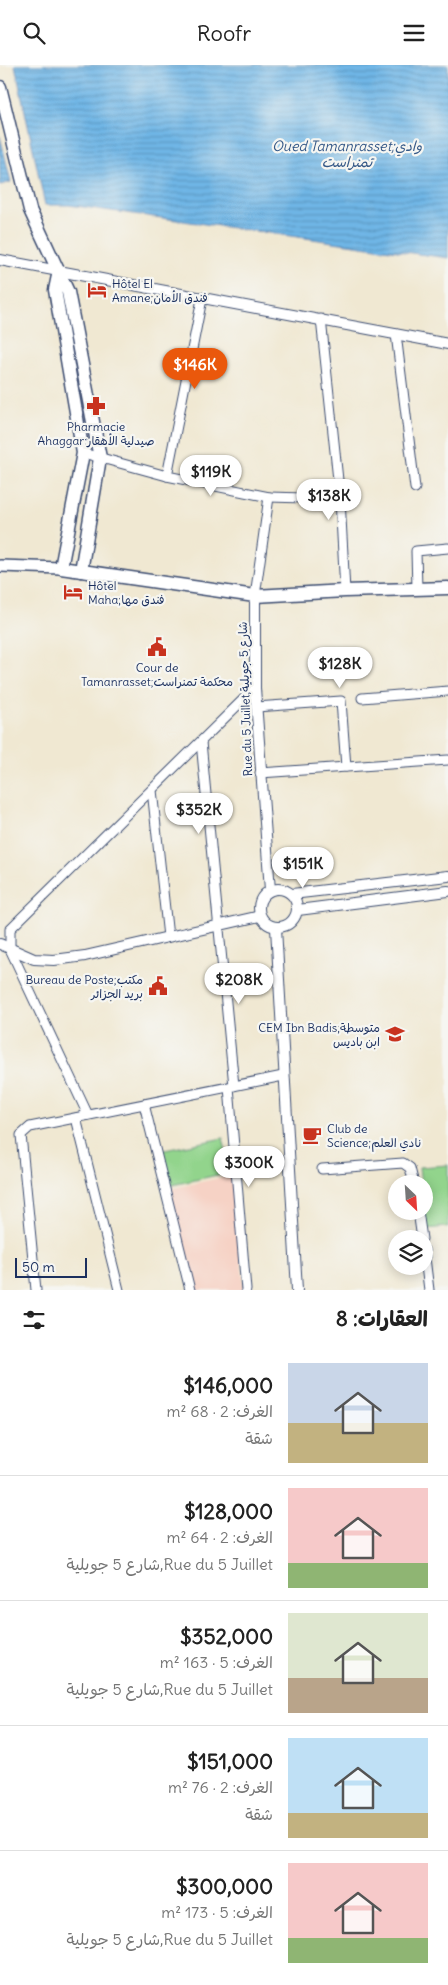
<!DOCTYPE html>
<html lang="ar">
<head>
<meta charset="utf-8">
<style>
  :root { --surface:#fff; --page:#f6f6f6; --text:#222; --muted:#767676; --line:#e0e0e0; --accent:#ea580c }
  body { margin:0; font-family:Delius,"Playpen Sans Arabic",sans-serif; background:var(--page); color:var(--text); direction:rtl; height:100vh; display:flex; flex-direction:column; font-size:19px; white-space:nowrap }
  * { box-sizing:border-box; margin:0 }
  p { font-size:16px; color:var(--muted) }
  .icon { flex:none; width:28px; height:28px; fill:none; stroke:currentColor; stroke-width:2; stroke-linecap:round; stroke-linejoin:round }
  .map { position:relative; height:1225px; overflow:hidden; direction:ltr }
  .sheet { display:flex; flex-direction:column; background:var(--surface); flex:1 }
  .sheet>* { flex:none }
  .needle { width:32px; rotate:155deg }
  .fabs { position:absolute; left:388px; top:1110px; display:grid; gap:10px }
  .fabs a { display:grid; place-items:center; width:45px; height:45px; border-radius:50%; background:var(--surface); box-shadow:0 2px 12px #0003; font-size:25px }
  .scale { position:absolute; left:15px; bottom:12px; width:72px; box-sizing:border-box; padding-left:5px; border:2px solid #1b2f5e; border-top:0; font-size:14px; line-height:18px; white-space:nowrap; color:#1b2f5e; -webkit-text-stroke:4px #f6f6f2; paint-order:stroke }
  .price { position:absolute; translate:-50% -42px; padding:0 11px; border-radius:18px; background:#fff; color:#222; font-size:16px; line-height:32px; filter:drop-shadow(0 1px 2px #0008) }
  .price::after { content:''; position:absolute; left:50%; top:30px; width:15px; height:11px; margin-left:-8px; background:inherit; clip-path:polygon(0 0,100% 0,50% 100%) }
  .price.selected { background:var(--accent); color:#fff }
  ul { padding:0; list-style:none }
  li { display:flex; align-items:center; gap:15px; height:125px; padding:0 20px }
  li+li { border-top:1px solid var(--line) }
  li span { display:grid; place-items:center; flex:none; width:140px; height:100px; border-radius:0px; color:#555 }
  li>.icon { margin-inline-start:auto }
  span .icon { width:60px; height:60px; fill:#fffc; stroke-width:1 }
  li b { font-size:21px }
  h2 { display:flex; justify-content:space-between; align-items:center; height:60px; padding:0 20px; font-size:21px }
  header { display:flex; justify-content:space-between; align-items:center; height:65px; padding:0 20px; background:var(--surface); font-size:22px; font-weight:600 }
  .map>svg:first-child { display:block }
  .built { fill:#f6d2c5 }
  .green { fill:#92d48c; stroke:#568275 }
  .water { fill:url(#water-rules); stroke:#4572a2 }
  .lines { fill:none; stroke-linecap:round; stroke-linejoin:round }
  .minor-casing { stroke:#3b4b6f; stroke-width:11 }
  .tertiary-casing { stroke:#3b4b6f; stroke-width:12 }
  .secondary-casing { stroke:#3b4b6f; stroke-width:14 }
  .primary-casing { stroke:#3b4b6f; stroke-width:15 }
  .minor { stroke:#fff; stroke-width:9 }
  .tertiary { stroke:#fff; stroke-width:10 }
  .secondary { stroke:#fff; stroke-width:11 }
  .primary { stroke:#fff; stroke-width:12 }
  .labels { text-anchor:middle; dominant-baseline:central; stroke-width:4.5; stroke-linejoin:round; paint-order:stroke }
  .poi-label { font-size:12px; fill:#1b2f5e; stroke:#f6f6f2; text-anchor:start }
  .street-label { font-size:12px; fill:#1b2f5e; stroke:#f6f6f2 }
  .water-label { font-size:14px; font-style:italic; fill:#345887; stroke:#f6f6f2 }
</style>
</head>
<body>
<header><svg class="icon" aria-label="menu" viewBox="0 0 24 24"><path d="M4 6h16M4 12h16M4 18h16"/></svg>Roofr<svg class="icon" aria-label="search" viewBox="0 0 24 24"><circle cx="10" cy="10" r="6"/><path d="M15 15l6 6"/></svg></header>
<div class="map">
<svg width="448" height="1225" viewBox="0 0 448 1225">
  <defs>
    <pattern id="water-rules" width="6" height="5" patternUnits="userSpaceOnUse" patternTransform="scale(1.25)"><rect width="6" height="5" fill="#6fb6e6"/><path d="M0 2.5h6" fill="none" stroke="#5a94be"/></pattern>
  </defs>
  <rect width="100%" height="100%" fill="#f6f6f2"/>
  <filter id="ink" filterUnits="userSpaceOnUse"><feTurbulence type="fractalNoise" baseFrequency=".02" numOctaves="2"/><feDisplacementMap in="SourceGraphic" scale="10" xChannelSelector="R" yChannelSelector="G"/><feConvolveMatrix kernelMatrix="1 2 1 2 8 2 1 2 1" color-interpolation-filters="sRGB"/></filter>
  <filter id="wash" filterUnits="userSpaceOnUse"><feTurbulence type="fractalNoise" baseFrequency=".0096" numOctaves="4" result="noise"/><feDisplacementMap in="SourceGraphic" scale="20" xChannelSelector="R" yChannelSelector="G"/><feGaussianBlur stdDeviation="1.12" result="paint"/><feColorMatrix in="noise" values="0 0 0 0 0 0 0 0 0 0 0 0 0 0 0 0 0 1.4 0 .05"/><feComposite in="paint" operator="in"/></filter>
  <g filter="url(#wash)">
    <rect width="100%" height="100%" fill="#f0e8d2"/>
    <path class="built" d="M233 1110 244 1225H194L169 1124Z"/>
    <g class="green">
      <path d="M223 1073 231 1107 168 1121 160 1086Z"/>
      <path d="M448 1100V1162L425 1164 424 1119H421L419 1102Z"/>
    </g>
    <g class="water">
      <path d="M15 0H448V193L69 140H45Z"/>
      <path d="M0 71 11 117 0 120Z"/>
    </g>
  </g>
  <g filter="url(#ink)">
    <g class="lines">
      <g class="minor-casing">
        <g id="minor">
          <path d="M321 254 340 434"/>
          <path d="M396 269 415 423"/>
          <path d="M83 388 167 411 269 432 255 531"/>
          <path d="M167 411 202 234"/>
          <path d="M269 432 340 434 345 526"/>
          <path d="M417 524 416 486 448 483"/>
          <path d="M362 633 448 626"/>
          <path d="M256 642 341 636 346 702"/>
          <path d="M201 677 234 1021"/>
          <path d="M260 708 448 695"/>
          <path d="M152 725 168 872"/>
          <path d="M229 1022 246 1225"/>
          <path d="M144 1039 190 1225"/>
          <path d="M88 1050 10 884V864L255 623"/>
          <path d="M76 1053 119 1225"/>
          <path d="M322 1104 403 1098 410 1103 414 1119"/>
          <path d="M418 1146 422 1174"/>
          <path d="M424 1185 429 1225"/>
          <path d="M36 1225 21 1070 30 1062 283 1011"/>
        </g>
      </g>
      <g class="tertiary-casing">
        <g id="tertiary">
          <path d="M0 195 448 279"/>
          <path d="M255 531V623L270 825"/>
          <circle cx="278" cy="843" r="19"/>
          <path d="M292 829 448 811"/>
          <path d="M298 845 448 826"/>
          <path d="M276 863 297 1225"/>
          <path d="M0 879 34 894 54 895 85 891 260 851"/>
        </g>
      </g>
      <g class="secondary-casing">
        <path id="secondary" d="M0 501 61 503"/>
      </g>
      <g class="primary-casing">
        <g id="primary">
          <path d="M0 22 30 145 68 227 100 393 81 506"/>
          <path d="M59 206 55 225 83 388 61 503 255 531 345 526 448 523"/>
        </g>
      </g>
      <use href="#minor" class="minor"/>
      <use href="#tertiary" class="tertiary"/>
      <use href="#secondary" class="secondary"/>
      <use href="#primary" class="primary"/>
    </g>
  </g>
  <defs>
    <g id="hotel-bare" transform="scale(1.5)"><path d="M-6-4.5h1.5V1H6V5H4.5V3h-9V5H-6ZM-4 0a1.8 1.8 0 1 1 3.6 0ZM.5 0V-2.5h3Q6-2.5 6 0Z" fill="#c8321e" stroke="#f6f6f2" stroke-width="2.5" paint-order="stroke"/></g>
    <g id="pharmacy-bare" transform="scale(1.5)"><path d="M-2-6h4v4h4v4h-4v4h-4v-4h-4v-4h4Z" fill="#c8321e" stroke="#f6f6f2" stroke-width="2.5" paint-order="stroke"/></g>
    <g id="civic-bare" transform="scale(1.5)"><path d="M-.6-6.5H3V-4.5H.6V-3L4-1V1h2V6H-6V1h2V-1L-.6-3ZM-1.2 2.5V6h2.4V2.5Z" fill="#c8321e" stroke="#f6f6f2" stroke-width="2.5" paint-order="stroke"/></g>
    <g id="school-bare" transform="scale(1.5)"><path d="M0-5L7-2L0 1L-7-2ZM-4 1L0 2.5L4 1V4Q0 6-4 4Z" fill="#c8321e" stroke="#f6f6f2" stroke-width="2.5" paint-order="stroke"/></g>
    <g id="cafe-bare" transform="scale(1.5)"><path d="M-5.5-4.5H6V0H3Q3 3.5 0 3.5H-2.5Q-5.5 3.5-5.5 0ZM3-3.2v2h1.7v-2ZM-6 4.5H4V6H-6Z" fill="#c8321e" stroke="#f6f6f2" stroke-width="2.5" paint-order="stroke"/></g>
  </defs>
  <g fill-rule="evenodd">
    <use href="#hotel-bare" x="97" y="225"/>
    <use href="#pharmacy-bare" x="96" y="341"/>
    <use href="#hotel-bare" x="73" y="527"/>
    <use href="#civic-bare" x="157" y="582"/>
    <use href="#civic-bare" x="158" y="921"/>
    <use href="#school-bare" x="395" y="969"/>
    <use href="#cafe-bare" x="312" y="1070"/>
  </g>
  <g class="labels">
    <g class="poi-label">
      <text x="112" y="218">Hôtel El<tspan x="112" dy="14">Amane;فندق الأمان</tspan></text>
      <text x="96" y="361" text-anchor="middle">Pharmacie<tspan x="96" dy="14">Ahaggar;صيدلية الأهقار</tspan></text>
      <text x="88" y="520">Hôtel<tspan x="88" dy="14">Maha;فندق مها</tspan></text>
      <text x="157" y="602" text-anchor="middle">Cour de<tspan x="157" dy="14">Tamanrasset;محكمة تمنراست</tspan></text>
      <text x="143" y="914" text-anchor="end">Bureau de Poste;مكتب<tspan x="143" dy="14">بريد الجزائر</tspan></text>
      <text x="380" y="962" text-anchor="end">CEM Ibn Badis;متوسطة<tspan x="380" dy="14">ابن باديس</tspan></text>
      <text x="327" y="1063">Club de<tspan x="327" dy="14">Science;نادي العلم</tspan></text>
    </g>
    <g class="street-label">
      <text transform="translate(245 634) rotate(-92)">Rue du 5 Juillet,شارع 5 جويلية</text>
    </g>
    <g class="water-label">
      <text x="347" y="81">Oued Tamanrasset;وادي<tspan x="347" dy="16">تمنراست</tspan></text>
    </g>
  </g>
</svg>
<div class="fabs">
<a><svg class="needle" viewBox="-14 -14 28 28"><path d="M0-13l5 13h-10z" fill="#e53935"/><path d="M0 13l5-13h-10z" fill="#767676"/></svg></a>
<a><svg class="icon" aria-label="layers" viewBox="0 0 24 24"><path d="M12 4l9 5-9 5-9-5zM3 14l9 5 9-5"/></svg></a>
</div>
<div class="scale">50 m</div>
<b class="price selected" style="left:195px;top:325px">$146K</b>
<b class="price" style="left:211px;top:432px">$119K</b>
<b class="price" style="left:329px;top:456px">$138K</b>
<b class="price" style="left:340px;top:624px">$128K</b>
<b class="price" style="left:199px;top:770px">$352K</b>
<b class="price" style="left:303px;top:824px">$151K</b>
<b class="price" style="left:239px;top:940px">$208K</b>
<b class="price" style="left:249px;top:1123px">$300K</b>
</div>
<section class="sheet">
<h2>العقارات: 8<svg class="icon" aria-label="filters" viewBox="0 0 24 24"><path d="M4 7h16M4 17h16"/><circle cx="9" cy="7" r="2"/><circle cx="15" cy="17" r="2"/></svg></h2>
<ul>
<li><span style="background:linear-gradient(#c9d6e8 60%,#c2b280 0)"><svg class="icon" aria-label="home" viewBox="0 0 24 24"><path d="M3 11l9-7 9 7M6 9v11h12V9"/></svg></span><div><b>$146,000</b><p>الغرف: 2 · 68 m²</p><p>شقة</p></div></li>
<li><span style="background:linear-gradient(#f6c9c9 75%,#8fb573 0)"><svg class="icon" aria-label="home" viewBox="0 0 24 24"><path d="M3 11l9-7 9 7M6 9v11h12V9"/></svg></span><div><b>$128,000</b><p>الغرف: 2 · 64 m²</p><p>Rue du 5 Juillet,شارع 5 جويلية</p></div></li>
<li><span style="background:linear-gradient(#dfe7d0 65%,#b9a48a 0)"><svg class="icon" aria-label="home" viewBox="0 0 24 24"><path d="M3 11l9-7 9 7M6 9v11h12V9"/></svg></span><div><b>$352,000</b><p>الغرف: 5 · 163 m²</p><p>Rue du 5 Juillet,شارع 5 جويلية</p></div></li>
<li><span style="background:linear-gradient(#bfe0f5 75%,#c2b280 0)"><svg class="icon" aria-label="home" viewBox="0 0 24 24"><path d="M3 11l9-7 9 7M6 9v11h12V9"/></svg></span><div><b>$151,000</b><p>الغرف: 2 · 76 m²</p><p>شقة</p></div></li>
<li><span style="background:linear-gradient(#f6c9c9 75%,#8fb573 0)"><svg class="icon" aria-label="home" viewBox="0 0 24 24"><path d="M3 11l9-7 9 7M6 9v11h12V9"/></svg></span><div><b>$300,000</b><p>الغرف: 5 · 173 m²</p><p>Rue du 5 Juillet,شارع 5 جويلية</p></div></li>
</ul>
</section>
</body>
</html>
